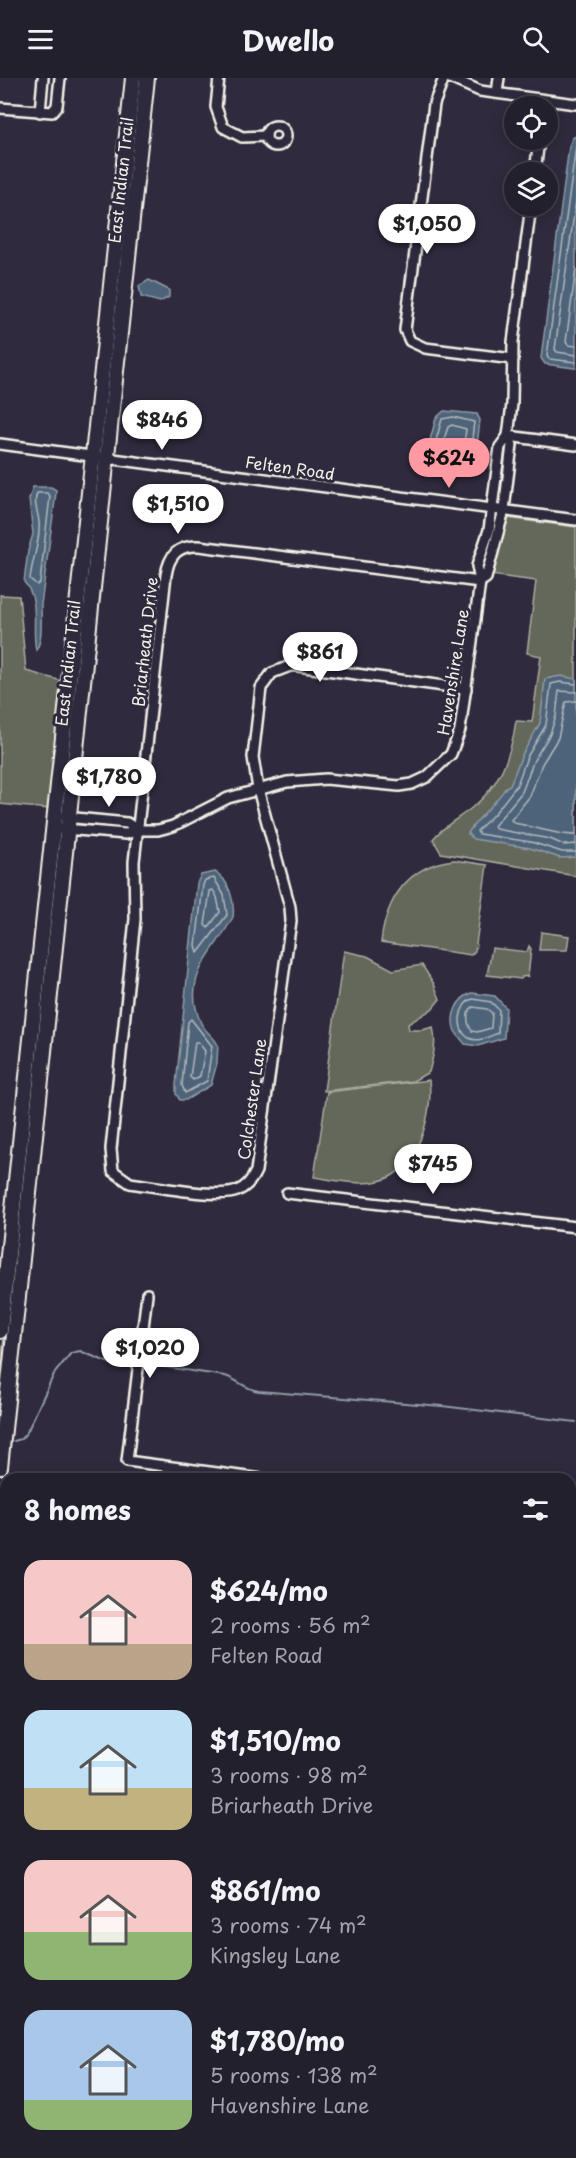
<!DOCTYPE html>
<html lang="en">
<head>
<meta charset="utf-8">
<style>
  :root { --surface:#23202e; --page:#2b2836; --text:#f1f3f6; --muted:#a3a3aa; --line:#403e4a; --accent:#ff9aa2 }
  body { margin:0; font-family:"Playpen Sans",sans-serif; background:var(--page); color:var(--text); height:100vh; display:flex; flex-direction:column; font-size:22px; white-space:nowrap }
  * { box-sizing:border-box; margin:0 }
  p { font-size:20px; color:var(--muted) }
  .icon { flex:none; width:33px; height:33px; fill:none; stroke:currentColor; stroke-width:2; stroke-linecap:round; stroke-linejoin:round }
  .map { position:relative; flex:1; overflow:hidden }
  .panel { position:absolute; left:0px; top:1395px; width:576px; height:686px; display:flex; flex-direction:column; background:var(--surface); border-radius:18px 18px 0 0; box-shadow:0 3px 15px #0003,0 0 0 2px var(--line) }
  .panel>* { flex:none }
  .fabs { position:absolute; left:504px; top:18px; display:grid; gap:12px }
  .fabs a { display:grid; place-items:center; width:54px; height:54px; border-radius:50%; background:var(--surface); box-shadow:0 3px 15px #0003,0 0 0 2px var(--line); font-size:30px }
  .price { position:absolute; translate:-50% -51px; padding:0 14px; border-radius:21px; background:#fff; color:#222; font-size:20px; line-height:39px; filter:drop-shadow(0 2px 3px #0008) }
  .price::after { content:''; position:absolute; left:50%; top:36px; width:18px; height:14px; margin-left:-9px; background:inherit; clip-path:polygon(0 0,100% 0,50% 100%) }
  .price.current { background:var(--accent); color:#111 }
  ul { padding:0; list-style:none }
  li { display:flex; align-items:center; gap:18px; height:150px; padding:0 24px }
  li span { display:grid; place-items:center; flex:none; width:168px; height:120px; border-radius:18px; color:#555 }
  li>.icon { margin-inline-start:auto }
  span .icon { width:72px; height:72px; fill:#fffc; stroke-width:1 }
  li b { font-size:26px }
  h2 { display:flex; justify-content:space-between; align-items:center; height:72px; padding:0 24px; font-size:26px }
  header { display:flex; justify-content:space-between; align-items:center; height:78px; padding:0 24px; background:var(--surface); font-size:27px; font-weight:700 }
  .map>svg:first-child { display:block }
  .green { fill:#64685a; stroke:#acaca1; stroke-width:1.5 }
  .water { fill:#4e637a; stroke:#909ca6; stroke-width:1.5 }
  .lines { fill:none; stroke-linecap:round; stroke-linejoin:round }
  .shore { stroke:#b2b8bc; stroke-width:1.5 }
  .stream { stroke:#909ca6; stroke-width:2 }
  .street-casing { stroke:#f4f1e8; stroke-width:14 }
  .secondary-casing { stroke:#f4f1e8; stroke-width:18 }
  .street { stroke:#2f2a3d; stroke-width:9 }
  .secondary { stroke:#2f2a3d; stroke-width:14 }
  .labels { text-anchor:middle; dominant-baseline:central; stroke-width:6; stroke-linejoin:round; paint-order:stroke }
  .street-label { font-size:16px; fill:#f4f1e8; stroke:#2f2a3d }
</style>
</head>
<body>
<header><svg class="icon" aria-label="menu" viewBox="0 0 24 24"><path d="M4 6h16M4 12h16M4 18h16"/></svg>Dwello<svg class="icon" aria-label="search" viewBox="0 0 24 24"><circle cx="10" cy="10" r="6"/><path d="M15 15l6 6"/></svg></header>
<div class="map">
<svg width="576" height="2080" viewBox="0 0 576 2080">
  <rect width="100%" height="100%" fill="#2f2a3d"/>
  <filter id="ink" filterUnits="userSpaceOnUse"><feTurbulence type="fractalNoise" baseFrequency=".0167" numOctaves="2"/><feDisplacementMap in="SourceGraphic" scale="12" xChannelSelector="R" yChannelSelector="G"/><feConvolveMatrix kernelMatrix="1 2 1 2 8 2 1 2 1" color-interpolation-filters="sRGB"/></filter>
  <g filter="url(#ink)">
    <g class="green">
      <path d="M506 440 576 449V798L441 775 433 761C442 749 457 741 469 732 499 710 511 678 516 643L532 644 541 578 527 575 536 503 490 497 501 466Z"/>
      <path d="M0 517 19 518 26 593 62 603 49 731 0 726Z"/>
      <path d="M454 782 487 787 475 873 471 877 381 864C386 821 408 787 454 782Z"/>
      <path d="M541 854 569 858 567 872H539Z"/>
      <path d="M529 868 531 871 528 898 522 899 521 901 487 897 492 870 527 874Z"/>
      <path d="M344 873 367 878 393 892 422 887 434 906 440 921 432 931 408 946 409 952H422L433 949C437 966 433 979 429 994L413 1003 324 1013Z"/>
      <path d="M429 1002C434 1036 417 1094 379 1103 359 1108 334 1102 314 1099L327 1014Z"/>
      <path d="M26 1068 28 1069 0 1344V1295Z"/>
      <path d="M0 1773H6V2074L268 2075 267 2080H0Z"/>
    </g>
    <g class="water">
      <path d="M576 58V290H574L545 286 541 280 569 69 572 60Z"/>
      <path d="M149 202 169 212V219L160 224 141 219 139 208Z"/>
      <path d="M444 333 477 336 480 342 475 386 469 395C457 398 434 395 423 388L436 340Z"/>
      <path d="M33 409H51L56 412V415L41 527C41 539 43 563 36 572 31 549 41 523 24 504L28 473 33 456 29 421Z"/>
      <path d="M561 598 576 601V779L560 780 530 770 473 761 468 756C469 749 499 722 506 709L510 707 522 677 540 645 545 601Z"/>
      <path d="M215 794C229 801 235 824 233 839 214 876 180 898 201 945 205 954 214 958 218 967L217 985 211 1007 186 1022H180L176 1016V1007L197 805 201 797Z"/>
      <path d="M472 915 495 918 506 930 504 960 478 968 465 966C462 962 457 957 455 953 449 938 457 920 472 915Z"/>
    </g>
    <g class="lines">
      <g class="shore">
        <path d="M576 68 547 278 549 281 576 284"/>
        <path d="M576 122 555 271 557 274 576 277"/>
        <path d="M576 190 566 264 568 267 576 268"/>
        <path d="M453 339 474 344 469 385 465 390 430 384 442 341Z"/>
        <path d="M452 347 466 351 462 380 459 382 439 377 448 349Z"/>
        <path d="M37 415H47L50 418 40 504 37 507 30 501C32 481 41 462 39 444 38 433 33 425 37 415Z"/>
        <path d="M576 606 560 604 551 606 546 647 527 679 517 707 495 735 477 753 479 756 531 764 562 774H576"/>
        <path d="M576 614 559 613 556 638 550 656 534 682 522 714 494 748 496 751 550 761 564 767 576 766"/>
        <path d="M576 623 566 624 558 660 542 686 530 718 511 742 514 745C532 748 559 758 576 757"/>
        <path d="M214 800 224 817 227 837 198 875 196 867 203 807 205 802Z"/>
        <path d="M213 812 217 819 220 834 208 850 205 847 210 813Z"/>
        <path d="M473 921 491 924 499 932 498 955C490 958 478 965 469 960 455 953 458 925 473 921Z"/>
        <path d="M473 929 487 931 492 935 491 950 477 954 472 953C467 946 465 934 473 929Z"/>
        <path d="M191 941 212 968 207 1003 185 1015 182 1007 188 944Z"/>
        <path d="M195 964H198L205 973 200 998 193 1002 190 999Z"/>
      </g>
      <g class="stream">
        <path d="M145 1286 225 1298C238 1302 245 1311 259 1313L442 1328 576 1344"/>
        <path d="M14 1363 21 1361 27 1354 54 1296 71 1275 80 1273 112 1286H132"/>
      </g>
      <g class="street-casing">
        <g id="street">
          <path d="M219 0 216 29 223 49 242 59 266 58"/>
          <path d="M444 0 434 26 405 252 410 263 425 270 513 281"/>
          <path d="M450 0 480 13 576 26"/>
          <path d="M497 15 499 0"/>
          <path d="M0 30 52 34 57 28 60 0"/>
          <path d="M40 34 43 0"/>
          <circle cx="276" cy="58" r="10"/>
          <path d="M535 94 539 62"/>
          <path d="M508 358 576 367"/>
          <path d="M0 366 576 442"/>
          <path d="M480 504 486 500 504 432 512 367 508 358"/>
          <path d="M466 611 297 588H290L272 595 261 610 253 679 258 711 290 829 291 843 256 1093C252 1102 247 1109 237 1113 218 1121 153 1108 130 1105L113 1093 111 1071 135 841 134 784 166 497C169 477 178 467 199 468L480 504"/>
          <path d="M65 739 127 745 138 752"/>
          <path d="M52 750 126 756 138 752H158L173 748 228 720 287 704 326 701 399 708 412 706 427 699 451 676 460 652 480 504 477 488 489 452 500 369 508 358 512 326 513 264 531 128"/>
          <path d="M287 1115 576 1149"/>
          <path d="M147 1216 127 1383 262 1401"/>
          <path d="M570 1444 576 1445"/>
          <path d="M573 1541 576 1513"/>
          <path d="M0 1716 6 1717"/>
          <path d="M570 1762 576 1763"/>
          <path d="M570 1917 576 1918"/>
          <path d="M570 2058 576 2059"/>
        </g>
      </g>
      <g class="secondary-casing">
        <g id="secondary">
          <path d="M0 1253 133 0"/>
          <path d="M0 1389 147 0"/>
          <path d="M0 1467 6 1468"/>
          <path d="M570 1565 573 1541"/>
          <path d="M516 2074 518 2080"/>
        </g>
      </g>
      <use href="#street" class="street"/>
      <use href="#secondary" class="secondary"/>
    </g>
  </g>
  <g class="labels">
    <g class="street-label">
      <text transform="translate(120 102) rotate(-84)">East Indian Trail</text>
      <text transform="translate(290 389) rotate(8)">Felten Road</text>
      <text transform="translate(144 564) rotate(-84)">Briarheath Drive</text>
      <text transform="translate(67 585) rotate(-84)">East Indian Trail</text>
      <text transform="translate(452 594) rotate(-81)">Havenshire Lane</text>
      <text transform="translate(251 1021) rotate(-82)">Colchester Lane</text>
    </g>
  </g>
</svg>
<div class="fabs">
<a><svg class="icon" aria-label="locate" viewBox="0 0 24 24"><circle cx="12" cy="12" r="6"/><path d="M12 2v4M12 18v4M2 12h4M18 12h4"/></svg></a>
<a><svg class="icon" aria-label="layers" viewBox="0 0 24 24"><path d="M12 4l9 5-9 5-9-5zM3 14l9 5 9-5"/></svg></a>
</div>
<b class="price" style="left:427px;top:177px">$1,050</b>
<b class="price" style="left:162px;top:373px">$846</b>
<b class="price current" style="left:449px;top:411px">$624</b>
<b class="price" style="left:178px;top:457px">$1,510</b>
<b class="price" style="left:320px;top:605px">$861</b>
<b class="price" style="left:109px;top:730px">$1,780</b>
<b class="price" style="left:433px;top:1117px">$745</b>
<b class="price" style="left:150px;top:1301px">$1,020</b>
<section class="panel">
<h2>8 homes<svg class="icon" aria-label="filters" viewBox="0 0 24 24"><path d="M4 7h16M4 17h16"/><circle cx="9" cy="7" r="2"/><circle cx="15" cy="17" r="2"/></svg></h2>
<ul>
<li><span style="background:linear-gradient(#f6c9c9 70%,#b9a48a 0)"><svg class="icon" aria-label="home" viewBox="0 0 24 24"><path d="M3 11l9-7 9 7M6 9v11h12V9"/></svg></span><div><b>$624/mo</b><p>2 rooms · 56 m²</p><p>Felten Road</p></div></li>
<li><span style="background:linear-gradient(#bfe0f5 65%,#c2b280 0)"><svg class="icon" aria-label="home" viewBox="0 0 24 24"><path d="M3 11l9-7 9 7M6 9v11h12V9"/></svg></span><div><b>$1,510/mo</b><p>3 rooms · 98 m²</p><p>Briarheath Drive</p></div></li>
<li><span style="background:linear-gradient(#f6c9c9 60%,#8fb573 0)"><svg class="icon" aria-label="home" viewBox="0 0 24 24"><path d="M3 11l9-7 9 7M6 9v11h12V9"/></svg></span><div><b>$861/mo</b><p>3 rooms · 74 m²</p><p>Kingsley Lane</p></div></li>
<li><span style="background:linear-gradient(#a9c7e8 75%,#8fb573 0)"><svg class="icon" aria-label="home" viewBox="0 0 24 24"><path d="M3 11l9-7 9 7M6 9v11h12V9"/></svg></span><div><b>$1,780/mo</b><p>5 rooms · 138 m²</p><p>Havenshire Lane</p></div></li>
</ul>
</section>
</div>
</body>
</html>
